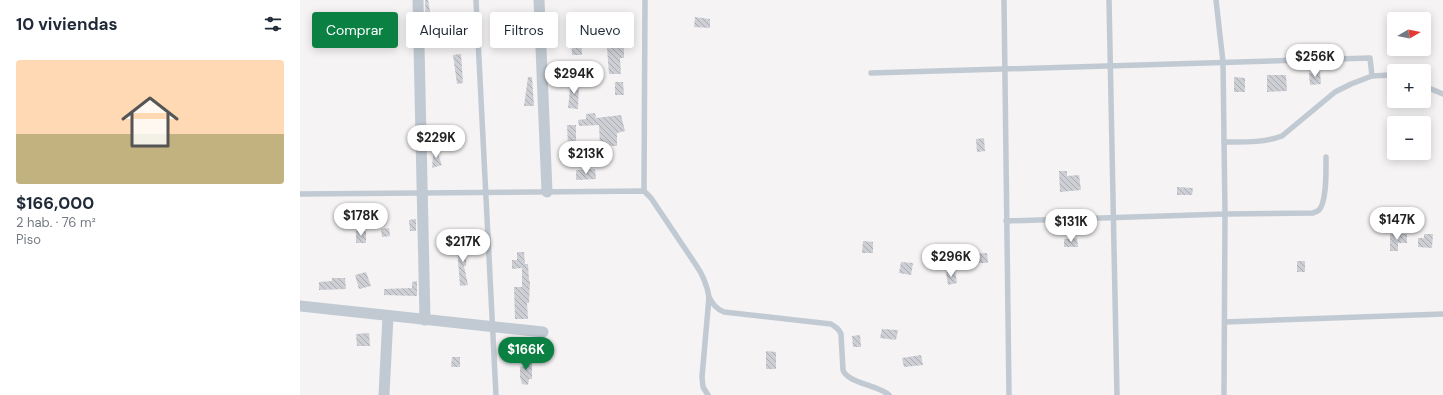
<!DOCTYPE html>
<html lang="es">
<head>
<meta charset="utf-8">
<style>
  :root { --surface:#fff; --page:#f2f2f3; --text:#1f2937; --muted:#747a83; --line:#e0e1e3; --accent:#0b8043 }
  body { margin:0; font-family:"DM Sans",sans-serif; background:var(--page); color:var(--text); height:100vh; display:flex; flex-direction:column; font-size:15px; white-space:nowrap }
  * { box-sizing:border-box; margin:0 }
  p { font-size:13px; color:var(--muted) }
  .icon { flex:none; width:22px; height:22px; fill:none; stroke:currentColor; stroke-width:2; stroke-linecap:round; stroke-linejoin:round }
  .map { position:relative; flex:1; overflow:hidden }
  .drawer { display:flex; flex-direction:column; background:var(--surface); width:300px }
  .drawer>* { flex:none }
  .banner { position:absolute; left:12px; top:12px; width:380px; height:36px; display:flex; gap:8px }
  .needle { width:26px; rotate:80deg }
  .tools { position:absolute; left:1087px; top:12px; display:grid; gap:8px }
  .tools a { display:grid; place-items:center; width:44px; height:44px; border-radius:4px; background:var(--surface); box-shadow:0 2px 10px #0003; font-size:20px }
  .price { position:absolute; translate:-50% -34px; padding:0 9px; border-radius:14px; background:#fff; color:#222; font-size:13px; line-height:26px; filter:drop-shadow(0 1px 2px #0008) }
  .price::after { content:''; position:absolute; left:50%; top:24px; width:12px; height:9px; margin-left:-6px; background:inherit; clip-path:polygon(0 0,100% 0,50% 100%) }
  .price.on { background:var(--accent); color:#fff }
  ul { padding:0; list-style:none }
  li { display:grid; align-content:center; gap:8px; height:212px; padding:0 16px }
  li+li { border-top:1px solid var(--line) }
  li span { display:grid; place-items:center; height:124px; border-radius:4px; color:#555 }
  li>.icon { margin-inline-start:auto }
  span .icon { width:72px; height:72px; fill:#fffc; stroke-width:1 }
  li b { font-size:17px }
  h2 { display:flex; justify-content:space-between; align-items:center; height:48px; padding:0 16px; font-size:17px }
  .tag { padding:0 14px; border-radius:4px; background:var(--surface); box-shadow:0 2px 10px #0003; font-size:14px; line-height:36px }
  .tag.on { background:var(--accent); color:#fff }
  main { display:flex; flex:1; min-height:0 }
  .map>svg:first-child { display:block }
  .building { fill:url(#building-back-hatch) }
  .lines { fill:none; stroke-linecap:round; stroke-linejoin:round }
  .service { stroke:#c1cad2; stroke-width:5.5 }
  .minor { stroke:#c1cad2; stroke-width:11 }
</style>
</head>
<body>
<main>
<section class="drawer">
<h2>10 viviendas<svg class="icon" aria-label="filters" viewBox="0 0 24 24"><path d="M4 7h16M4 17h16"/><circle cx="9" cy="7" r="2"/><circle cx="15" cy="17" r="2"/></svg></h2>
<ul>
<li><span style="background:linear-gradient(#ffd9b3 60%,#c2b280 0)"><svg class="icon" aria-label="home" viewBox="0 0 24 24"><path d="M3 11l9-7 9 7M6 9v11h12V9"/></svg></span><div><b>$166,000</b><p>2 hab. · 76 m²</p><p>Piso</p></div></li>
</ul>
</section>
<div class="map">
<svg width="1143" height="395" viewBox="0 0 1143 395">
  <defs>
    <pattern id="building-back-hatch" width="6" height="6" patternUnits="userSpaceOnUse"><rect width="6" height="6" fill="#cdcfd5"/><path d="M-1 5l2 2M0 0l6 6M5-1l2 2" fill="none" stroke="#a8abb0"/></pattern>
  </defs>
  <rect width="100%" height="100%" fill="#f5f3f3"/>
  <g class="building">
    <path d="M125 0H128L132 23 126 24Z"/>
    <path d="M207 16 217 17V25H207Z"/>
    <path d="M395 17 410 19V28L394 27Z"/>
    <path d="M322 20V28L296 31V23Z"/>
    <path d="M271 29H281L282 55H272Z"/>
    <rect x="194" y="31" width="8" height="9"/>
    <path d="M324 46V58H320L321 74H309L307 47Z"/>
    <path d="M161 54 163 83 157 84 153 55Z"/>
    <path d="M1020 72 1021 84 1010 85 1009 73Z"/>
    <path d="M967 75H986L987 91 967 92Z"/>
    <path d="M228 77H232L234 106H224Z"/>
    <path d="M934 77 945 78V92H934Z"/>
    <path d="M271 81 279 82 278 109 268 108Z"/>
    <path d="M315 82H323L324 95H315Z"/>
    <path d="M295 113 296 118 321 115 325 131 317 133V146H300L299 125 279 126 278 120 286 119V114Z"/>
    <path d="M267 125H276V146H268Z"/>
    <path d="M684 138 685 151 677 152 676 139Z"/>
    <path d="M134 144 142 165 132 168Z"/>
    <path d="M295 169 296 179 276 180V170Z"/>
    <path d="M759 171H767V176L779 175 781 190 760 192Z"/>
    <path d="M877 187 893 188 892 195H877Z"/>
    <path d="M116 219V231H110L109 220Z"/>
    <path d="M89 228 90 236 82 237 81 229Z"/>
    <rect x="56" y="231" width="10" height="12"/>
    <path d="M1090 234H1107V243H1098V251H1090Z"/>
    <path d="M1124 234H1133L1132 248 1118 247V238H1124Z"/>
    <path d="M777 238 778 247H764V239Z"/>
    <path d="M563 241 573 242V253H562Z"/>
    <path d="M159 242H167L166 266H164L168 285 160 286 158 260Z"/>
    <path d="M217 252H224L225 264H228L229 281H230L229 303H227L228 319H215L214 287H222V268L212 269V260H217Z"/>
    <path d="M687 253 688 263H678V261H659V254Z"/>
    <rect x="997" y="261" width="8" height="11"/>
    <path d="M601 262 613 263 611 275 599 273Z"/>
    <path d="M655 271 657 283 648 285 646 272Z"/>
    <path d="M66 272 71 286 59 289 55 275Z"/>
    <path d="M32 278H45L46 289 19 290V282L32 281Z"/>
    <path d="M117 281V296L84 295V289L112 288V282Z"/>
    <path d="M582 329 598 330 596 340 580 338Z"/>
    <path d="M69 333 70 346H57L56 334Z"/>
    <path d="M560 335 561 347H553L552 336Z"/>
    <path d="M234 338 240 339V352L232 351Z"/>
    <path d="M466 351 476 352V369H466Z"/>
    <path d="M621 355 623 365 604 367 602 358Z"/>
    <path d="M152 357H160V367H151Z"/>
    <path d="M224 357H232V379H229L228 385 222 384 220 377V367L224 366Z"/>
  </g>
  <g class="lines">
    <g class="service">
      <path d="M176 0 196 395"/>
      <path d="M704 0 709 395"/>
      <path d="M809 0 817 395"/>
      <path d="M916 0 923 62 925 214 924 395"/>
      <path d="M571 73 1070 58 1072 76"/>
      <path d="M1124 86 1143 94"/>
      <path d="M924 142C943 142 963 143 982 136L1035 92 1051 84 1072 76 1090 75 1094 76"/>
      <path d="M344 191 345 0"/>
      <path d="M0 194 344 191 351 198 396 265C403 275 407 285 409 297L402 377 403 387 408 395"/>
      <path d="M706 221 925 214 1013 213C1015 212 1017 212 1019 210 1027 202 1026 169 1026 157"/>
      <path d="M409 297C413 304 416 309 424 312L531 324C536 327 539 329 541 334L543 370C547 383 578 385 589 395"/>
      <path d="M925 322 1143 314"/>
    </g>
    <g class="minor">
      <path d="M118 0 125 320"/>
      <path d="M239 0 247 192"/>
      <path d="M0 306 243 332"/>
      <path d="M84 395 88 316"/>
    </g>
  </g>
</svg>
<div class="tools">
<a><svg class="needle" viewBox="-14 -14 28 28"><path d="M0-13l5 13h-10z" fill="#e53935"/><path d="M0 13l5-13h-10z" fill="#747a83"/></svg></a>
<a>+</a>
<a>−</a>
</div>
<b class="price" style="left:1015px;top:78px">$256K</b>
<b class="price" style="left:274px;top:95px">$294K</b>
<b class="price" style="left:136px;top:159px">$229K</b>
<b class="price" style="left:286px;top:175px">$213K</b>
<b class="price" style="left:61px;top:237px">$178K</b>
<b class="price" style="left:1097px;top:241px">$147K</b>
<b class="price" style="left:771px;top:243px">$131K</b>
<b class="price" style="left:163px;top:263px">$217K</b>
<b class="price" style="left:651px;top:278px">$296K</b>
<b class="price on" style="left:226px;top:371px">$166K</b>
<div class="banner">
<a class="tag on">Comprar</a>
<a class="tag">Alquilar</a>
<a class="tag">Filtros</a>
<a class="tag">Nuevo</a>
</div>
</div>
</main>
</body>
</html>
